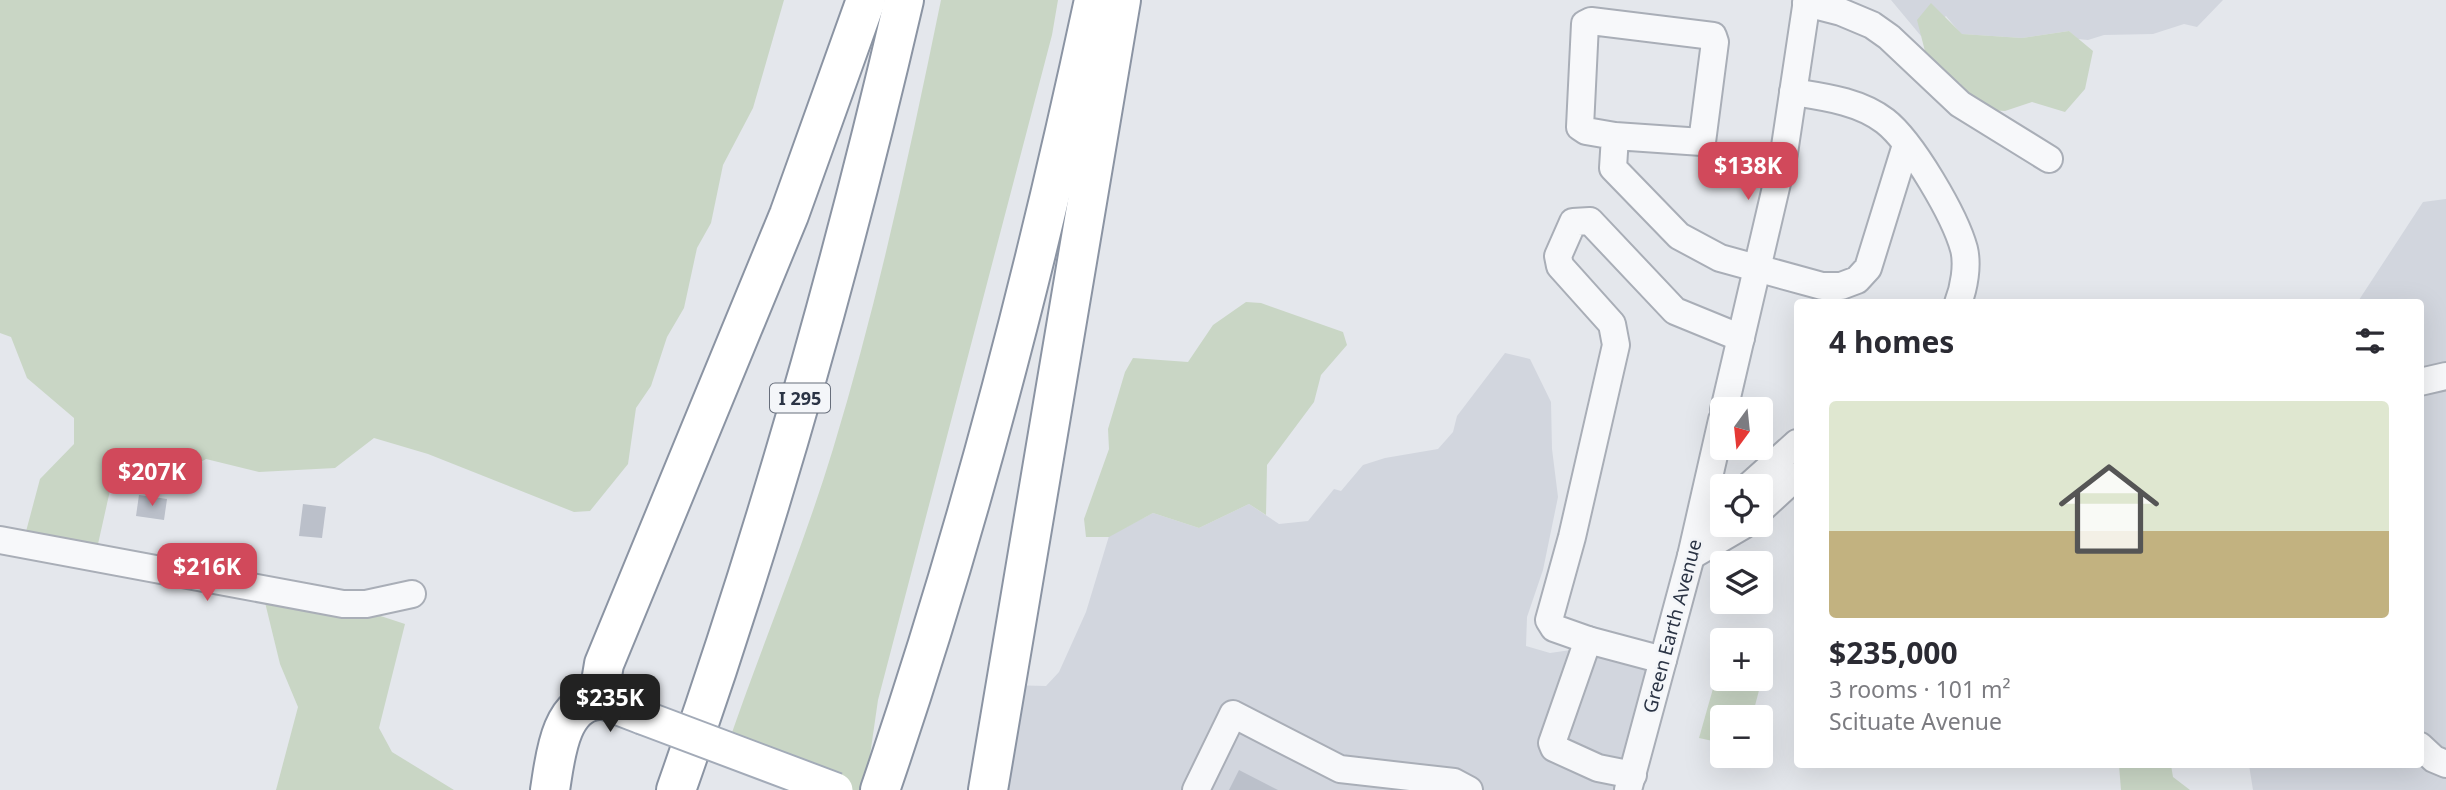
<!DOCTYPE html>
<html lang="en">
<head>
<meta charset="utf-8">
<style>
  :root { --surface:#fff; --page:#f2f2f3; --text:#2b2b33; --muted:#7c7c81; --line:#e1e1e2; --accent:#d1495b }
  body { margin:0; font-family:"Noto Sans",sans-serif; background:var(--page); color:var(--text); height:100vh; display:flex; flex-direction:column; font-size:26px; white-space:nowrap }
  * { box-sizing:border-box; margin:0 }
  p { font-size:23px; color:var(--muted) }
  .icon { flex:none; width:38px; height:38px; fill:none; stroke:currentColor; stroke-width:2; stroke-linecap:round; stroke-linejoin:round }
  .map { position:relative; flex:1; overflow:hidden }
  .sheet { position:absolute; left:1794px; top:299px; width:630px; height:469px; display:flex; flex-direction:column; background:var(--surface); border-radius:7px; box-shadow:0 7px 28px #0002 }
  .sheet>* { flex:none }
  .needle { width:46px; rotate:195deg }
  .fabs { position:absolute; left:1710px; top:397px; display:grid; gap:14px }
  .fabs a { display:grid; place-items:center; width:63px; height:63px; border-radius:7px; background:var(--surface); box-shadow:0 7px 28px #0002; font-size:35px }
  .price { position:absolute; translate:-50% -60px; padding:0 16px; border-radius:14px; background:var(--accent); color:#fff; font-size:23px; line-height:46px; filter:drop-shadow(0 2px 4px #0008) }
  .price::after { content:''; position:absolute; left:50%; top:42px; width:21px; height:16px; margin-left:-10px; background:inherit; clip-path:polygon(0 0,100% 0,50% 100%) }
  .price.active { background:#222; color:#fff }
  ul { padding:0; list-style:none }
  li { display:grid; align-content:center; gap:14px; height:371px; padding:0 35px }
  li+li { border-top:2px solid var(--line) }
  li span { display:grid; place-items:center; height:217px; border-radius:7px; color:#555 }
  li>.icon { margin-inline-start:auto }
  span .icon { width:126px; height:126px; fill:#fffc; stroke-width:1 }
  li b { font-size:30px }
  h2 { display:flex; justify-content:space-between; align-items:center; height:84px; padding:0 35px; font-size:30px }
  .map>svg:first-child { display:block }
  .built { fill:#d2d6de }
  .green { fill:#c9d6c5 }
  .building { fill:#bbc0ca }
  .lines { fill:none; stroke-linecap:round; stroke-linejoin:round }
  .minor-casing { stroke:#a9aeb7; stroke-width:30 }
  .major-casing { stroke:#a3abb8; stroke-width:37 }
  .highway-casing { stroke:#8b94a3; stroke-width:42 }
  .minor { stroke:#f7f8fa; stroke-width:26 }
  .major { stroke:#fff; stroke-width:33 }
  .highway { stroke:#fff; stroke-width:38 }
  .major-bridge-casing { stroke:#a3abb8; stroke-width:37; stroke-linecap:butt }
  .major-bridge { stroke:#fff; stroke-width:33 }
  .labels { text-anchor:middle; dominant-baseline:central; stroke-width:6; stroke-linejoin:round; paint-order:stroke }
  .shield { fill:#f4f6f9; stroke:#676e7b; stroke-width:2 }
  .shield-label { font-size:18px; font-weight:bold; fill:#2b3445 }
  .street-label { font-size:19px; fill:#2b3445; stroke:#f4f6f9 }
</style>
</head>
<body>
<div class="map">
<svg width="2446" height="790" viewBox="0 0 2446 790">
  <rect width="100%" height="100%" fill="#e4e7ec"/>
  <g class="built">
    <path d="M1891 0H2223L2197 27 2184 24 2153 34 2104 35 2088 40 2078 39 2069 31 2022 38 1961 34 1946 16 1921 36Z"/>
    <path d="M2446 199V790H2253L2249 765H2420V303H2357L2423 202Z"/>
    <path d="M1505 353 1530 359 1551 402 1552 449 1558 497 1543 570 1527 617 1526 646 1550 653 1571 650 1658 664 1618 790H991L1009 685 1046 686 1059 672 1086 612 1109 536 1153 513 1199 528 1249 504 1279 524 1308 521 1334 489 1341 491 1363 465 1385 458 1438 449 1453 432 1457 416Z"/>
  </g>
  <g class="green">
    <path d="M0 0H784L753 108 723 165 711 223 697 248 684 308 667 337 651 386 636 408 628 464 590 511 574 512 428 454 374 438 335 468 259 472 206 459 181 473 144 464 127 465 113 477 96 553 24 539 40 479 74 444V418L27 378 11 337 0 333Z"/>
    <path d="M941 0H1058L1052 35 878 700 865 790H840L728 744C762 645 803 548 833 449 878 301 910 151 941 0Z"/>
    <path d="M1931 3 1962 34 2022 38 2069 31 2093 51 2085 89 2065 112 2032 102 2005 111 1987 110 1965 95 1960 83 1938 73 1927 59 1917 20Z"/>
    <path d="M1246 302 1261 303 1343 332 1347 345 1321 375 1314 402 1267 465 1266 515 1249 504 1199 528 1153 513 1109 537H1086L1084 519 1109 449 1108 429 1125 372 1133 358 1188 362 1213 325Z"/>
    <path d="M261 586 332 600 405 624 379 728 392 752 454 790H276L298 707 280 664Z"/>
    <path d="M1718 671 1722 672V679H1762L1752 717 1722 718V743L1699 738Z"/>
    <path d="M2119 765H2171L2173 777 2190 790H2121Z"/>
  </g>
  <g class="building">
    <path d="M139 495 167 499 164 520 136 516Z"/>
    <path d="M303 504 326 507 322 538 299 536Z"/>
    <path d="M1239 770 1278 790H1229Z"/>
  </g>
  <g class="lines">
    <g class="minor-casing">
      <g id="minor">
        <path d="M1806 3 1841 12 1872 25 1889 37 1960 104 2049 159"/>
        <path d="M1793 92C1824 97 1859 101 1885 121 1912 142 1955 216 1964 249 1968 265 1964 288 1958 303"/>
        <path d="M1615 136 1586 131 1580 127 1585 24 1591 21 1713 36 1715 42 1702 142 1615 136 1613 168 1679 236 1720 258 1822 286H1841L1857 280 1868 268 1906 145"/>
        <path d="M2420 382 2446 376"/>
        <path d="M1724 410 1784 153 1807 0"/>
        <path d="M1749 486 1797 443"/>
        <path d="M1760 510 1797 476"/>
        <path d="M0 540 343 604H366L412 594"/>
        <path d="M1691 556 1744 525"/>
        <path d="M1588 640 1554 628 1549 620 1572 537 1616 345 1612 324 1560 266 1558 256 1573 222 1590 221 1675 311 1741 338"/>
        <path d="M2420 746 2434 759 2446 764"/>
        <path d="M1633 775 1598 768 1554 748 1552 743 1588 640 1663 660"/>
        <path d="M1196 790 1233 714 1340 769 1454 782 1469 790"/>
        <path d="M1628 790 1691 556 1722 420"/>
      </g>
    </g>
    <g class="major-casing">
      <path id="major" d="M598 700 642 717"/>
    </g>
    <g class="highway-casing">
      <g id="highway">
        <path d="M550 790C555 760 559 703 598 700L604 664 789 215 866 0"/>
        <path d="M676 790C767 532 842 267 904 0"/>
        <path d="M880 790C969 531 1037 267 1094 0"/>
        <path d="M988 790 1121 0"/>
      </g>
    </g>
    <use href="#minor" class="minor"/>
    <use href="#major" class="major"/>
    <use href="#highway" class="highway"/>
    <g class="major-bridge-casing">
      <path id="major-bridge" d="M642 717 836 790"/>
    </g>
    <use href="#major-bridge" class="major-bridge"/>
  </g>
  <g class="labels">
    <rect class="shield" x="770" y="383.5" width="60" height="29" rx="5"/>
    <g class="shield-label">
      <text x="800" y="398">I 295</text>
    </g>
    <g class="street-label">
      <text transform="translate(1672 626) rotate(-75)">Green Earth Avenue</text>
    </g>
  </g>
</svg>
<div class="fabs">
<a><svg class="needle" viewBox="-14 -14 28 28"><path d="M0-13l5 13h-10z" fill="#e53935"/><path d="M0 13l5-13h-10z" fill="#7c7c81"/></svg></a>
<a><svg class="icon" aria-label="locate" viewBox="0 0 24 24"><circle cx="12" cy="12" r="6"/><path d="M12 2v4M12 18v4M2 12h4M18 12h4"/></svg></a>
<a><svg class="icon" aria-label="layers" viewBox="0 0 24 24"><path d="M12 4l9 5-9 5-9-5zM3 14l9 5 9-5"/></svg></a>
<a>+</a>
<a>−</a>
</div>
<b class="price" style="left:1748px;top:202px">$138K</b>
<b class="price" style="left:152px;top:508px">$207K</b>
<b class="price" style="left:207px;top:603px">$216K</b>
<b class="price active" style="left:610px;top:734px">$235K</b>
<section class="sheet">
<h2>4 homes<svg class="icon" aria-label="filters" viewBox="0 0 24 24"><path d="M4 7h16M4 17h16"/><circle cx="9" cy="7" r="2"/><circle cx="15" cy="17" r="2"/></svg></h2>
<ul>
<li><span style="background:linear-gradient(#dfe7d0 60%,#c2b280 0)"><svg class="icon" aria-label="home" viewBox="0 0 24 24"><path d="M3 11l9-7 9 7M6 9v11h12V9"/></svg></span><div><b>$235,000</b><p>3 rooms · 101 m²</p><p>Scituate Avenue</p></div></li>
</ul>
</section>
</div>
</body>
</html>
